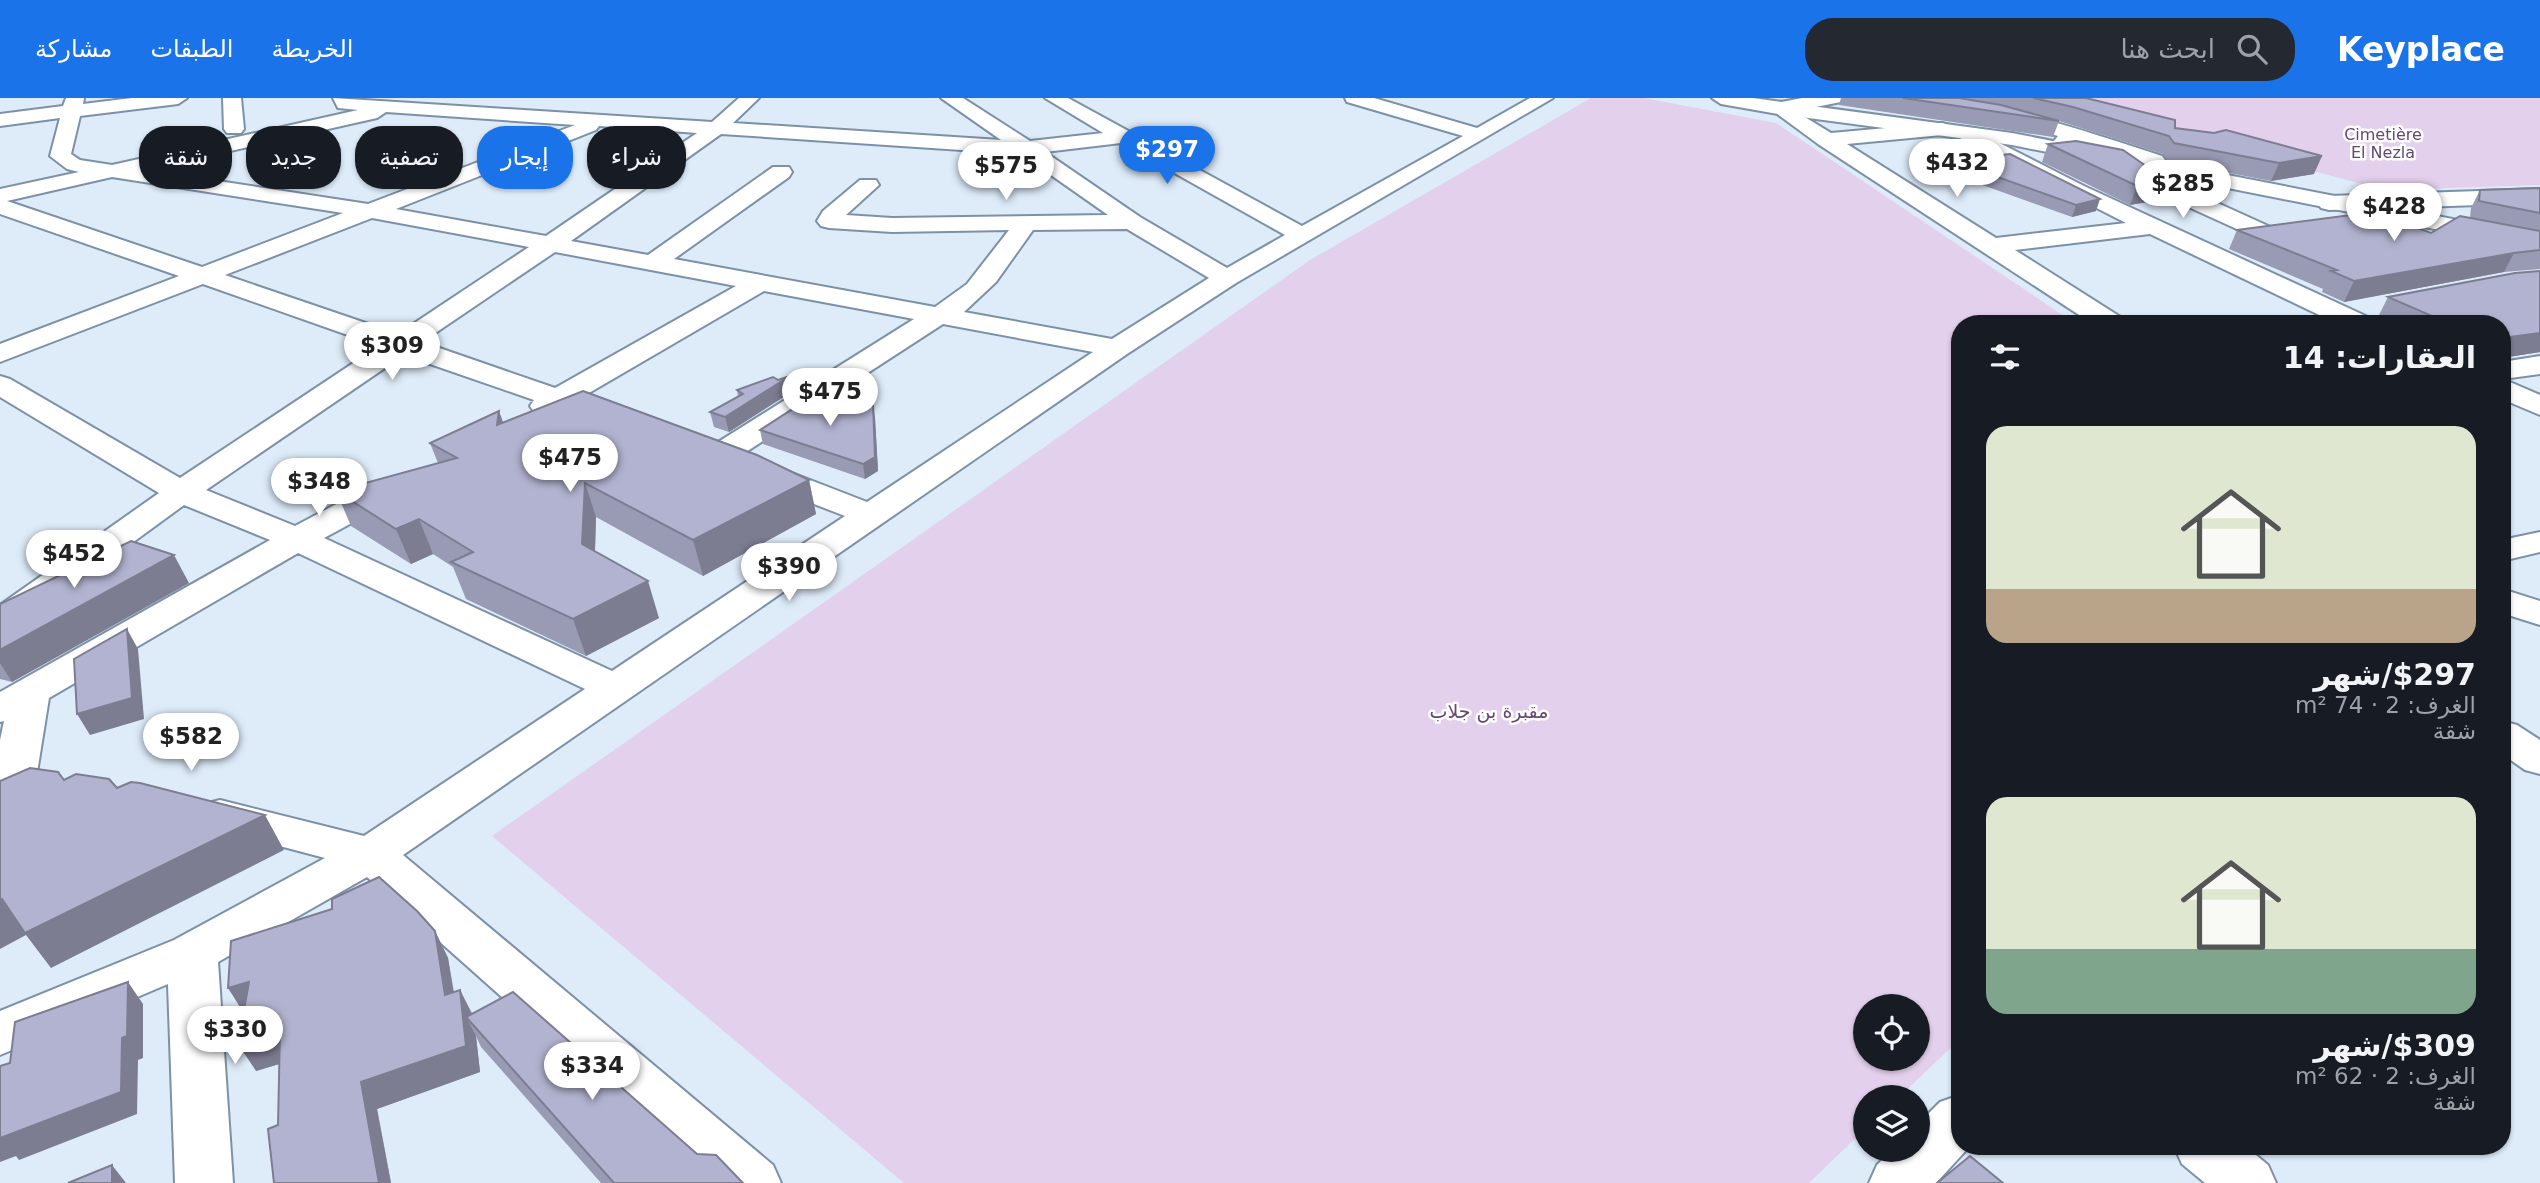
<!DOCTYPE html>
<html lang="ar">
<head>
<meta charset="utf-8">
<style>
  :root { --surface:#171b24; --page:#242831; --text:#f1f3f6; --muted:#9ea1a6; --accent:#1a73e8 }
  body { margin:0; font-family:"DejaVu Sans",Cairo,sans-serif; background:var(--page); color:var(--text); direction:rtl; height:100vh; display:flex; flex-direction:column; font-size:26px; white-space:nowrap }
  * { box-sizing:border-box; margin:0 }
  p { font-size:23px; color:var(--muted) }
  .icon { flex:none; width:38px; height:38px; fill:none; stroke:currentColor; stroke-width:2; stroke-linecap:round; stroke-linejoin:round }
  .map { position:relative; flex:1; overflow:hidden; direction:ltr }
  .drawer { position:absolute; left:1951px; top:217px; width:560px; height:840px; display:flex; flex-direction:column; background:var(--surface); border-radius:28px; box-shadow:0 2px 5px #0004; direction:rtl }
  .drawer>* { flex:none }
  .banner { position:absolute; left:21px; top:28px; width:665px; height:63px; direction:rtl; display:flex; gap:14px }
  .buttons { position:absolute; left:1853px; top:896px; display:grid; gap:14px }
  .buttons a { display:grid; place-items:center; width:77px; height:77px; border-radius:50%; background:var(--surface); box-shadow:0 2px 5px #0004; font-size:35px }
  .price { position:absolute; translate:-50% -60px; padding:0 16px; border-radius:24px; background:#fff; color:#222; font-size:23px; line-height:46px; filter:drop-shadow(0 2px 4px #0008) }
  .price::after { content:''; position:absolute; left:50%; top:42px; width:21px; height:16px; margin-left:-10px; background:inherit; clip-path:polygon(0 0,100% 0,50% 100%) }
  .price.selected { background:var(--accent); color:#fff }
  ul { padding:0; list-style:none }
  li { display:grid; align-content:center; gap:14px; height:371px; padding:0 35px }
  li span { display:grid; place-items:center; height:217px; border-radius:21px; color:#555 }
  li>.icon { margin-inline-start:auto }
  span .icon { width:126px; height:126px; fill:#fffc; stroke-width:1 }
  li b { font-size:30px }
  h2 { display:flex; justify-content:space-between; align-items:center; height:84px; padding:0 35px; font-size:30px }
  .pill { padding:0 24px; border-radius:28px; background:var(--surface); box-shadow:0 2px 5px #0004; font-size:24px; line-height:63px }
  .pill.selected { background:var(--accent); color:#fff }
  header { display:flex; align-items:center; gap:42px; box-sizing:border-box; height:98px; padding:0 35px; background:var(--accent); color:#fff }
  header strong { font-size:33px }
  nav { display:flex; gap:38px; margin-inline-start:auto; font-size:24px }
  .search { width:490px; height:63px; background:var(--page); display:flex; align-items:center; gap:18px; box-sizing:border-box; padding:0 24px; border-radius:28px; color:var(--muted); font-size:26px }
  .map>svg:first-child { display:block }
  .green { fill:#e3d0ec; fill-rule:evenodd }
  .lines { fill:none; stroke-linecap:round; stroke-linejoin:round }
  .minor-casing { stroke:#7c91a7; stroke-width:4 }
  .major-casing { stroke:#7c91a7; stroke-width:4 }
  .minor { fill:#fff; fill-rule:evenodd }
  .major { fill:#fff; fill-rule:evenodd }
  .wall { fill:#999ab3 }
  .shaded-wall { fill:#7d7d92 }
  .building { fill:#b2b3d0; stroke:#7d7d92; stroke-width:2 }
  .labels { text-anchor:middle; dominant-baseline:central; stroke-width:5; stroke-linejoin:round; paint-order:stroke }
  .far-park-label { font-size:16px; fill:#654772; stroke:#fff }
  .park-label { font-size:19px; fill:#654772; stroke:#fff }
</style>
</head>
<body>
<header>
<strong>Keyplace</strong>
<div class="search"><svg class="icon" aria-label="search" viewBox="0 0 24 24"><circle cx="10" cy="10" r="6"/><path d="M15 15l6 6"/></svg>ابحث هنا</div>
<nav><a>الخريطة</a><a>الطبقات</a><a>مشاركة</a></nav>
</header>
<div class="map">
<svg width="2540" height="1085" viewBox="0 0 2540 1085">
  <rect width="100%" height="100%" fill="#deecfa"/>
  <g class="green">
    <path d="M1591 0H1644L1776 25 2076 226H1960V941L1899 999H1866L1865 1031 1809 1085H904L492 738 1310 162ZM1866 908H1918V961H1866Z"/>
    <path d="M2036 0H2540V87L2385 92Z"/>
  </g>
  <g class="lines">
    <g class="minor-casing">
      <g id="minor">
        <path d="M66 0H84L83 6 132 0H187L178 6 80 18 71 56 80 62 112 67 358 12 338 10 333 0 712 24 739 0H759L733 25 1001 42 941 0H963L1030 43 1103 35 1045 0H1068L1302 128 1463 38 1347 4 1345 0H1374L1477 30 1530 0H1553L1236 185 1127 256 403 757 773 1067 781 1085H711L367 779 218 864 233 1085H175L168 886 0 957V913L174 842 325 760 204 728 198 717 204 706 220 702 364 738 585 591 298 455 49 600 36 681 29 691 14 696 0 692V642L4 623 0 624V594L270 442 184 407 13 532 0 535V507L159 395 0 299V278L10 281 180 380 379 248 203 186 0 264V246L179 178 0 116V91L79 74 67 71 50 58 60 20 0 28V16L63 8ZM386 14 575 27 368 106 146 72 377 20ZM599 28 697 35 546 138 396 111 596 32ZM721 36 1021 56 1108 117 892 120 846 117 879 87 876 82H860L823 113 817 123 821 128 829 130 892 134 1009 132 967 186 935 209 674 161 789 79 792 74 789 69H773L648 157 571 143ZM1121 45 1285 137 1227 170 1140 119 1045 54ZM112 79 343 115 202 169 7 103ZM372 120 529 149 398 236 225 177ZM1127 131 1209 180 1112 241 964 214 996 184 1033 132ZM555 154 736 188 555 290 422 244ZM764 193 914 221 707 351 702 358 707 365 718 368 729 365 943 226 1093 254 867 404 774 368 763 365 752 368 747 375 752 382 845 418 612 573 324 440 402 398 406 391 402 384 390 381 378 384 295 428 206 392 404 257 534 302 530 308 534 314C548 318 551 312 562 312 583 312 597 332 622 325L626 319 622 313 582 299Z"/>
        <path d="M223 0H241L244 31 241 35H227L224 31Z"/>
        <path d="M1802 0H1843L1841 4 1795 13 1831 35 1942 25 1949 27 1952 31 1949 35 1942 37 1847 46 1996 140 2126 125 1958 39 1955 35 1958 31H1972L2084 88 2370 220 2373 226H2338L2150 136 2015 152 2122 220 2125 226H2093L1818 46 1769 10 1771 6Z"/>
        <path d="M1903 0C1992 0 2078 31 2162 58L2165 62 2162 66 2155 68 2138 63 2167 82 2277 132 2281 137 2277 142H2261L2151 92 2118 68 2115 64 2123 58 2075 43 2066 53H2052L2049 49 2058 38 1997 21 1912 6Z"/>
        <path d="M2540 91V105L2329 112 2321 110 2318 105 2321 100 2329 98Z"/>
        <path d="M2540 258V276L2503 281 2540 297V317L2502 301V264Z"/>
        <path d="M2540 434V454L2502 463V442Z"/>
        <path d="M2502 491 2540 503V527L2502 515Z"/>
        <path d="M2502 623 2517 627 2540 642V676L2525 672 2502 656Z"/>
        <path d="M1960 997V1048H1970L1936 1085H1869L1877 1067 1892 1052H1918V1026L1940 1004Z"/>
        <path d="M2174 1048H2245L2268 1067 2276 1085H2205L2182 1066Z"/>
      </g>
    </g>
    <g class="major-casing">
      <path id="major" d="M1712 0H1753L2012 35 2540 138V152L2012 47 1778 16 1721 6Z"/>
    </g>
    <use href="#minor" class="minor"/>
    <use href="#major" class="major"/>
  </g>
  <g class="wall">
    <path d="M1841 0H2086L2314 76 2271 83 2167 63 2163 56 2059 23 2053 39 1839 7Z"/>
    <path d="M2048 46 2156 75 2171 82 2164 101 2130 107 2042 64Z"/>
    <path d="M1982 59 2096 113 2072 119 1960 79 1964 67 1980 66Z"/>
    <path d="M2540 90V171L2504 174 2344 204 2322 194 2323 191 2229 151 2237 132 2431 135 2470 120 2471 110 2480 92Z"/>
    <path d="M2540 173V254L2502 260V226H2392L2378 219 2388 199 2515 175Z"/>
    <path d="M790 278 793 293 729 334 714 329 710 314 738 299 737 292 778 282Z"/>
    <path d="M832 301 834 310 875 320 878 373 865 381 763 346 760 332Z"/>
    <path d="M503 325 809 382 816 416 703 478 596 419 595 454 659 520 586 558 466 501 453 469 433 456 411 466 351 428 336 393 438 365 430 345Z"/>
    <path d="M189 485 12 584 0 581V506Z"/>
    <path d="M332 811 435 833 448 860 454 894 460 892 472 915 743 1085H601L481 949 476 938 480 974 377 1011 391 1085H274L278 1027 279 966 256 973Z"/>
  </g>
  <g class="shaded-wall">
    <path d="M2322 58 2314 76 2271 83 2279 65Z"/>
    <path d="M2171 82 2164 101 2130 107 2137 88Z"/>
    <path d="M2100 101 2096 113 2072 119 2076 107Z"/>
    <path d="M2514 155 2504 174 2344 204 2354 183Z"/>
    <path d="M2540 235V254L2502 260V240Z"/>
    <path d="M790 278 793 293 729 334 725 319Z"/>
    <path d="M873 306 875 320 878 373 865 381 863 366Z"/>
    <path d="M499 313 511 346 497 327Z"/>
    <path d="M809 382 816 416 703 478 693 442Z"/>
    <path d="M585 385 596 419 594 482 582 446Z"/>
    <path d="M419 421 433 456 411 466 396 431Z"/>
    <path d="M174 457 189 485 12 584 0 565V552Z"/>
    <path d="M648 483 659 520 586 558 573 521Z"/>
    <path d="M127 531 138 551 144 621 90 637 77 616Z"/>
    <path d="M265 717 284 752 51 870 26 837 0 851V803Z"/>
    <path d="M435 833 448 860 458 924 445 897Z"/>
    <path d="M128 884 143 906V960L138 962 137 1016 19 1062 16 1058 0 1064V1035L122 940Z"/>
    <path d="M249 884 245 917 228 890Z"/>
    <path d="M460 892 473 919H466L476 938 480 974 377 1011 391 1085H379L361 984Z"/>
    <path d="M280 934 296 961 256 973 238 946Z"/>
    <path d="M112 1067 126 1085H112Z"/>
  </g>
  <g class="building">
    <path d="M1903 0H1959L2001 7 2059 23Z"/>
    <path d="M2033 0H2086L2175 22V30L2214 35 2226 32 2322 58 2279 65 2174 45 2169 38 2073 9Z"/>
    <path d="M2076 43 2123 52 2156 75 2171 82 2137 88 2048 46Z"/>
    <path d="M2010 56 2100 101 2076 107 1964 67 1994 64 1982 59Z"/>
    <path d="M2540 90V115L2479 103 2480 92Z"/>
    <path d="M2374 114 2431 135 2460 118 2540 133V152L2514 155 2354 183 2331 173 2337 172 2237 132Z"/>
    <path d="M2540 173V235L2502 240V226H2450L2388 199 2515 175Z"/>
    <path d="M790 278 725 319 710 314 743 296 737 292 773 279 778 282Z"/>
    <path d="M583 293 757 357 809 382 693 442 585 385 582 446 648 483 573 521 451 464 473 454 419 421 396 431 336 393 457 360 430 345 499 313 497 327Z"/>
    <path d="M819 294 832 301 831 310 873 306 875 359 863 366 760 332Z"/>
    <path d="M131 443 174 457 0 552V506Z"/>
    <path d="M127 531 132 600 77 616 74 561Z"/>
    <path d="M30 670 58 674 64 682 76 676 109 681 117 690 131 684 140 685 265 717 25 835 2 801 0 803V683Z"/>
    <path d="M379 779 417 813 435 833 445 897 460 892 466 948 361 984 379 1085H274L268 1031 278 1027 280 934 238 946 249 884 228 890 231 843 332 811V801Z"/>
    <path d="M128 884 127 938 122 940 121 994 0 1040V968L10 965 15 924Z"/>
    <path d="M513 894 697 1056 716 1057 743 1085H614L466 919Z"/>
    <path d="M1970 1058 2003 1085H1937Z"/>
    <path d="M112 1067V1085H68Z"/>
  </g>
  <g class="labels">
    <g class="far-park-label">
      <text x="2383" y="36">Cimetière<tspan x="2383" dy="18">El Nezla</tspan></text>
    </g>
    <g class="park-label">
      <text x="1489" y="613">مقبرة بن جلاب</text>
    </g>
  </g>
</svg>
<div class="buttons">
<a><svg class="icon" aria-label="locate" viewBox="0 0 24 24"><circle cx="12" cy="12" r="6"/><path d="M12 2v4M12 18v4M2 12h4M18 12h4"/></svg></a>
<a><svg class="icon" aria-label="layers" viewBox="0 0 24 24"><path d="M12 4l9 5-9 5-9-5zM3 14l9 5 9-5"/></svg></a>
</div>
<b class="price selected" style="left:1167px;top:88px">$297</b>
<b class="price" style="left:1957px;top:101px">$432</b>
<b class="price" style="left:1006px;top:104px">$575</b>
<b class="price" style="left:2183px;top:122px">$285</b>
<b class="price" style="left:2394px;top:145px">$428</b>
<b class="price" style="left:392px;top:284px">$309</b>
<b class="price" style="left:830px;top:330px">$475</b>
<b class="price" style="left:570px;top:396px">$475</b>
<b class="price" style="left:319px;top:420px">$348</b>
<b class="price" style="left:74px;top:492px">$452</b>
<b class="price" style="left:789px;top:505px">$390</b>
<b class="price" style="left:191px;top:675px">$582</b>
<b class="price" style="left:235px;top:968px">$330</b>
<b class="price" style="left:592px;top:1004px">$334</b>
<div class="banner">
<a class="pill">شراء</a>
<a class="pill selected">إيجار</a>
<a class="pill">تصفية</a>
<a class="pill">جديد</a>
<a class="pill">شقة</a>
</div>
<section class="drawer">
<h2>العقارات: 14<svg class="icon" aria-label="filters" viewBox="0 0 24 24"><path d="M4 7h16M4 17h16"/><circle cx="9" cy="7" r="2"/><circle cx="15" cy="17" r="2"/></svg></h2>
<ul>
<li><span style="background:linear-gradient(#dfe7d0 75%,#b9a48a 0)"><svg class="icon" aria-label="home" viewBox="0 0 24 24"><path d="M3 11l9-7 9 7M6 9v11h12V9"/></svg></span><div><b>$297/شهر</b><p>الغرف: 2 · 74 m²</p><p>شقة</p></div></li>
<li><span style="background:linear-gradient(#dfe7d0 70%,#7fa58c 0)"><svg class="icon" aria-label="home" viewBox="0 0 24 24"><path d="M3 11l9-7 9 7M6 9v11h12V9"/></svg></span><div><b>$309/شهر</b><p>الغرف: 2 · 62 m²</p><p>شقة</p></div></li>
</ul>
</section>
</div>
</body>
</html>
